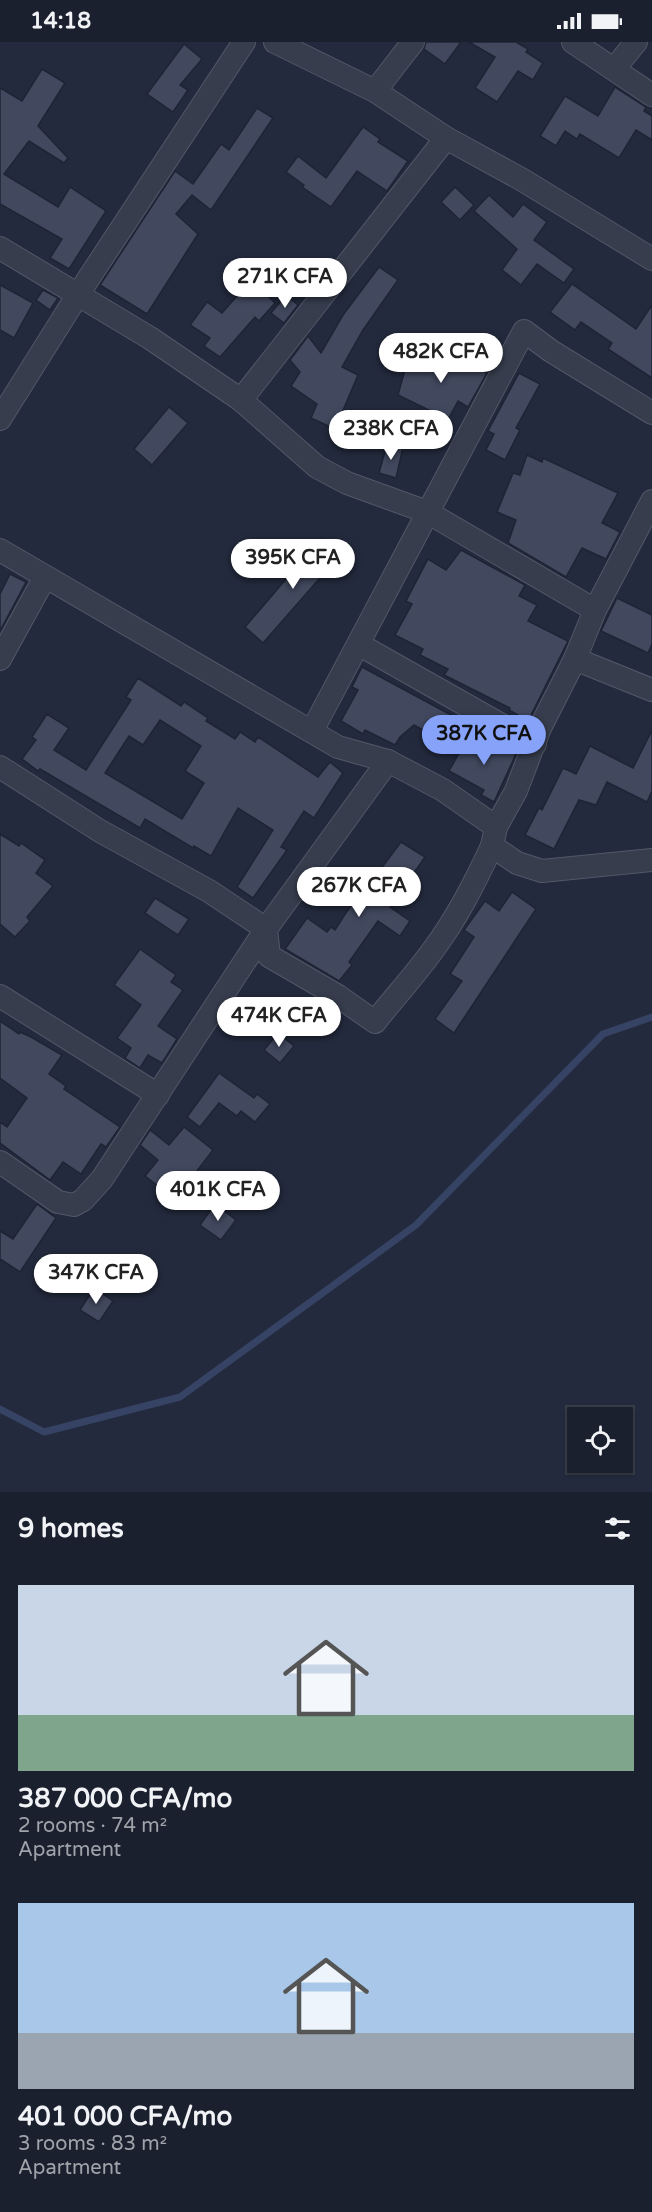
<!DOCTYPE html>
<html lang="en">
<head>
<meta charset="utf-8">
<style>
  :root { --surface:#1a202e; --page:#232836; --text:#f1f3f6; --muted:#9fa3aa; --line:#383e4a; --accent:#87a2f9 }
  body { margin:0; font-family:"Varela Round",sans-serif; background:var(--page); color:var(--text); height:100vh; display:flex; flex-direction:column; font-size:22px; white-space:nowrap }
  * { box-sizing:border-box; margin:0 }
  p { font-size:20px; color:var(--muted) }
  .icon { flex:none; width:33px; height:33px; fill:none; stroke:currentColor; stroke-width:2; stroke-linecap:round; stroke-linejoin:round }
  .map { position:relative; height:1450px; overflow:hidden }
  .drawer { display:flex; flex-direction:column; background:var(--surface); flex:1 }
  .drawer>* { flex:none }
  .buttons { position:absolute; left:567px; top:1365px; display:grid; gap:12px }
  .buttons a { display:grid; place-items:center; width:66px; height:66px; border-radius:0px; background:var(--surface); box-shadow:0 2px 4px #0004,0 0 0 2px var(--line); font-size:30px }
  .price { position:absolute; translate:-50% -51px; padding:0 14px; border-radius:21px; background:#fff; color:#222; font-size:20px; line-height:39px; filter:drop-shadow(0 2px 3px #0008) }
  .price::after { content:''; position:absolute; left:50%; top:36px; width:18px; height:14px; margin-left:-9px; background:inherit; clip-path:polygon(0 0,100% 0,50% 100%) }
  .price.active { background:var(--accent); color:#111 }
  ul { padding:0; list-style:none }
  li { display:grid; align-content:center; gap:12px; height:318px; padding:0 18px }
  li span { display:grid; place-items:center; height:186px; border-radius:0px; color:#555 }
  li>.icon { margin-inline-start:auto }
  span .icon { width:108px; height:108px; fill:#fffc; stroke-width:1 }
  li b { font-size:26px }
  h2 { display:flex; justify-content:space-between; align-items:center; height:72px; padding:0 18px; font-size:26px }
  .status { display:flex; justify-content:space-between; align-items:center; height:42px; padding:0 30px; background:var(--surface); direction:ltr }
  .status svg { height:16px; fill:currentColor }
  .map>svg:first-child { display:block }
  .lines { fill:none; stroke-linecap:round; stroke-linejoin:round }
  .stream { stroke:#364364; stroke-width:7 }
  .building { fill:#42495f; stroke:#1e2434; stroke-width:1.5; fill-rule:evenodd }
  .minor-casing { stroke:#525868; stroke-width:24 }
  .minor { stroke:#373d4d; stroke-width:22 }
</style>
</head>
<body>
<div class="status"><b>14:18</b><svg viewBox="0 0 49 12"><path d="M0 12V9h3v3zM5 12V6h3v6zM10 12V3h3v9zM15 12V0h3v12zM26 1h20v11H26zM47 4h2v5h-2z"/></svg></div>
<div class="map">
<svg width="652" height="1450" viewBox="0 0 652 1450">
  <rect width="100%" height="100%" fill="#232a3d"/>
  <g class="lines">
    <path class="stream" d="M0 1367 44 1390 180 1355 416 1183 603 992 652 975"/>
  </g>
  <g class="building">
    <path d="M426 0H461L445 22 424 7Z"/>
    <path d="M469 0H516L528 7 526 10 543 21 533 38 518 29 497 60 475 46 495 15Z"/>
    <path d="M184 2 202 17 180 43 188 48 173 70 147 52Z"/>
    <path d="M42 27 65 41 38 84 68 116 64 121 29 99 4 132 58 165 70 145 106 169 69 227 50 216 62 197 0 162V46L22 59Z"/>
    <path d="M615 45 646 65 644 69 652 74V98L636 88 619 116 580 92 577 97 565 89 556 104 540 94 565 54 598 74Z"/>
    <path d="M257 66 273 76 211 168 192 153 176 172 198 192 147 272 100 243 175 129 193 142 221 102 229 108Z"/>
    <path d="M363 85 380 97 378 100 408 119 387 149 357 129 331 165 302 145 304 143 286 130 298 114 326 136Z"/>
    <path d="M455 145 474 163 460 178 441 160Z"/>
    <path d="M489 153 513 175 523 162 547 180 534 198 574 227 564 241 537 222 521 243 502 228 517 207 474 169Z"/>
    <path d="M379 225 398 238 363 288 342 325 358 333 335 387 311 376 317 362 291 344 300 330 290 318 308 294 321 311 343 273Z"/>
    <path d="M251 238 275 261 259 279 255 275 220 315 204 304 210 296 190 283 207 260 222 271Z"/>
    <path d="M572 242 636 287 652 263V336L608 307 612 301 581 280 575 288 550 270Z"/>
    <path d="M0 243 33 261 14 296 0 288Z"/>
    <path d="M43 248 58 256 50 268 36 258Z"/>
    <path d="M286 253 298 263 284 281 271 271Z"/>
    <path d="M432 303 487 331 468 365 458 359 443 387 428 380 433 370 398 353 407 320 421 324Z"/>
    <path d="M519 331 540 342 516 386 520 388 505 418 486 408 494 392 488 389Z"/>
    <path d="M169 365 188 381 152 423 134 407Z"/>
    <path d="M387 402 403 405 396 436 379 431Z"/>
    <path d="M527 413 542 420 543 416 618 451 602 481 620 490 606 517 582 506 566 535 508 501 516 478 497 470 513 431 520 433Z"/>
    <path d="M322 495 341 512 263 601 245 585Z"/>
    <path d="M461 508 525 543 519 554 537 563 528 579 568 599 528 679 509 668 510 666 444 633 448 627 420 613 423 607 395 593 412 562 406 559 428 517 446 528Z"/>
    <path d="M10 532 26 540 0 589V552Z"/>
    <path d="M617 556 652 573V602L648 611 601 589Z"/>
    <path d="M362 625 453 674 440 698 414 683 400 695 395 703 365 688 363 692 341 679 358 648 352 645Z"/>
    <path d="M138 636 181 664 184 660 208 676 206 679 235 697 240 690 255 700 258 695 318 735 330 720 343 731 314 776 304 769 281 805 287 808 253 856 237 845 273 788 238 766 211 814 194 804 193 806 145 777 140 786 40 727 38 729 22 717 36 698 32 695 47 672 69 686 54 708 86 728 131 658 126 655ZM160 678 201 704 185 729 204 741 182 777 105 731 129 694 143 703Z"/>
    <path d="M652 688V749L647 760 607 740 596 763 579 758 554 807 525 793 539 766 542 768 563 726 576 732 590 704 633 726Z"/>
    <path d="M468 695 480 702 483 695 516 712 494 760 481 753 484 748 449 729Z"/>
    <path d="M0 792 19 804 21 801 45 818 36 831 53 844 27 875 30 879 15 895 0 882Z"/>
    <path d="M401 800 425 815 390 865 410 879 400 894 378 879 349 920 352 923 339 939 285 907 307 876 327 890 331 885 335 888 362 846 365 848Z"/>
    <path d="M512 850 536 867 454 991 435 977 462 939 450 932 474 895 464 888 485 859 499 869Z"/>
    <path d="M155 856 189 877 178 893 145 871Z"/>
    <path d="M140 907 176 933 171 940 183 948 158 984 177 997 162 1021 148 1013 140 1026 125 1016 131 1006 117 996 141 963 114 943Z"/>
    <path d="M0 979 19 992 20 990 31 995 62 1013 49 1032 66 1044 64 1047 120 1085 106 1105 101 1102 81 1132 63 1120 50 1138 0 1101V1080L7 1085 27 1056 0 1036Z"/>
    <path d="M278 991 294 1004 280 1021 264 1008Z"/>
    <path d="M219 1031 254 1056 257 1052 270 1062 255 1080 241 1069 237 1074 219 1061 200 1085 187 1075Z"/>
    <path d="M184 1085 213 1108 197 1129 213 1142 196 1163 176 1148 171 1154 145 1134 158 1118 140 1103 150 1088 169 1103Z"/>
    <path d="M37 1162 56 1176 20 1230 0 1217V1189L13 1197Z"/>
    <path d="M215 1162 236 1178 221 1198 200 1183Z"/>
    <path d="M94 1246 113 1259 99 1280 80 1268Z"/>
  </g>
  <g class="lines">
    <g class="minor-casing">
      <g id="minor">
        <path d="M275 0 375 49 446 96 521 137 652 217"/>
        <path d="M573 0 652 53"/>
        <path d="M614 27 636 0"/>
        <path d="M375 49 413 0"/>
        <path d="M0 206 150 296 241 358 317 425 347 441 427 470 595 568"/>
        <path d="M241 358 446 96"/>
        <path d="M0 377 77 254 244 0"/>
        <path d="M0 508 338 705 388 719 443 748 496 785 492 804"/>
        <path d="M360 603 535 702"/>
        <path d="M0 617 45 535"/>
        <path d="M575 617 652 648"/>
        <path d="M312 689 524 289 551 309 652 371"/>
        <path d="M0 725 100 789 209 849 266 887 388 719"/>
        <path d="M496 785 516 749 540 686 575 617 595 568 652 459"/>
        <path d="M0 954 158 1053"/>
        <path d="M0 1120 58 1160 74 1163 83 1158 102 1137 266 887 269 914 338 954 375 980C394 956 415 933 433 908 457 876 475 840 492 804L517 821 542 829 652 818"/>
      </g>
    </g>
    <use href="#minor" class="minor"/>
  </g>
</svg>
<div class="buttons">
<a><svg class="icon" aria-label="locate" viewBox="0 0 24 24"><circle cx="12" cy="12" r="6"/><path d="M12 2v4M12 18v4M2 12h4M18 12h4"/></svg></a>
</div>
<b class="price" style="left:285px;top:267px">271K CFA</b>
<b class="price" style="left:441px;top:342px">482K CFA</b>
<b class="price" style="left:391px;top:419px">238K CFA</b>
<b class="price" style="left:293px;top:548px">395K CFA</b>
<b class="price active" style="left:484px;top:724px">387K CFA</b>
<b class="price" style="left:359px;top:876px">267K CFA</b>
<b class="price" style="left:279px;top:1006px">474K CFA</b>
<b class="price" style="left:218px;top:1180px">401K CFA</b>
<b class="price" style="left:96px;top:1263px">347K CFA</b>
</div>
<section class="drawer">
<h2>9 homes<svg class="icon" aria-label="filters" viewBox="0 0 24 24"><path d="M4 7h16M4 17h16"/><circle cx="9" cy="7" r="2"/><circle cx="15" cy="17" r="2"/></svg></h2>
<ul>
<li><span style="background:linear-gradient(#c9d6e8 70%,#7fa58c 0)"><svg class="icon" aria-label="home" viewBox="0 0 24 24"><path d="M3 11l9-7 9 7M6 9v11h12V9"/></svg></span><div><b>387 000 CFA/mo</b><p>2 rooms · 74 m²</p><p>Apartment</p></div></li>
<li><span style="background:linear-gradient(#a9c7e8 70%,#9aa5b1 0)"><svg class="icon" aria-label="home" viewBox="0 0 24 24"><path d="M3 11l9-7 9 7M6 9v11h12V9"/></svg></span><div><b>401 000 CFA/mo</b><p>3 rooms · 83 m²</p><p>Apartment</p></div></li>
</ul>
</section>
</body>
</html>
